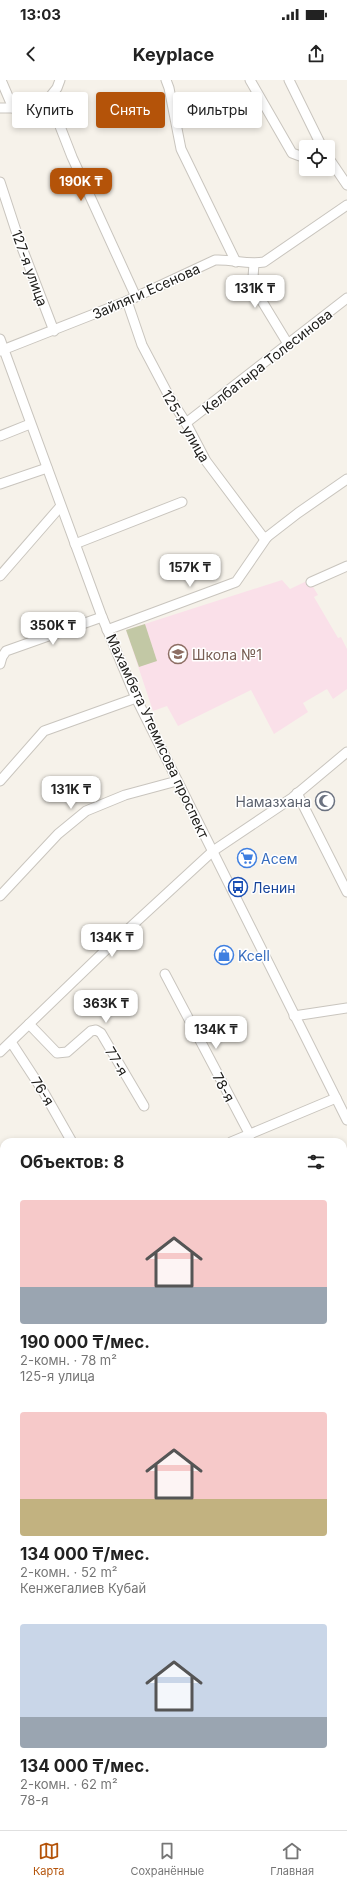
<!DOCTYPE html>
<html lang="ru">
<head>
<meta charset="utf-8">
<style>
  :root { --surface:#fff; --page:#f6f6f6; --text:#222; --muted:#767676; --line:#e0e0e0; --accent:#b45309 }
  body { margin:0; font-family:Inter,sans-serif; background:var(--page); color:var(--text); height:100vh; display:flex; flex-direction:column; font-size:15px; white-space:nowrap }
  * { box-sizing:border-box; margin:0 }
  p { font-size:13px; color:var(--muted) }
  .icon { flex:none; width:22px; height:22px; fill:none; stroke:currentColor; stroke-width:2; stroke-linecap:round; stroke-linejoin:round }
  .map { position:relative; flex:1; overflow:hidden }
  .sheet { position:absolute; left:0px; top:1058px; width:347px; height:692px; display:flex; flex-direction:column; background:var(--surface); border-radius:12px 12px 0 0; box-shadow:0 2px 6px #0003 }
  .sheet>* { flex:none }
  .hud { position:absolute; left:12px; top:12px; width:323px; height:36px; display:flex; gap:8px }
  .fabs { position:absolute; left:299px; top:60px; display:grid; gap:8px }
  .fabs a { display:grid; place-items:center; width:36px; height:36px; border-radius:4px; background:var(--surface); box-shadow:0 2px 6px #0003; font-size:20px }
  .price { position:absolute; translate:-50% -34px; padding:0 9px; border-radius:8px; background:#fff; color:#222; font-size:13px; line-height:26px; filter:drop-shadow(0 1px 2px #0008) }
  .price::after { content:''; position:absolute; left:50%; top:24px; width:12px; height:9px; margin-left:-6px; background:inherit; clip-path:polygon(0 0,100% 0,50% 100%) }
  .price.active { background:var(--accent); color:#fff }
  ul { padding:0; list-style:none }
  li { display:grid; align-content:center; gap:8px; height:212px; padding:0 20px }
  li span { display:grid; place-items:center; height:124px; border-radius:4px; color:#555 }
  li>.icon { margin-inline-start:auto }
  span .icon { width:72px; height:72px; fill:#fffc; stroke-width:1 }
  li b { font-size:17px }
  h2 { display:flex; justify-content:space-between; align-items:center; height:48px; padding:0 20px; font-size:17px }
  .tag { padding:0 14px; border-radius:4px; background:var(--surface); box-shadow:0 2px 6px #0003; font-size:14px; line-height:36px }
  .tag.active { background:var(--accent); color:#fff }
  .status { display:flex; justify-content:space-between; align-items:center; height:28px; padding:0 20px; background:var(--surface); direction:ltr }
  .status svg { height:11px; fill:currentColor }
  header { display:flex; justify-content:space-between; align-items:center; height:52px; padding:0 20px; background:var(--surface); font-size:18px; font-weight:700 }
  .menu { display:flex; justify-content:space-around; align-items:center; height:56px; border-top:1px solid var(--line); background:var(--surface); font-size:11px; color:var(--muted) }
  .menu a { display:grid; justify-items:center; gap:2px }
  .menu .active { color:var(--accent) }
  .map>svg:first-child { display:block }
  .education { fill:#fae0e9 }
  .green { fill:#c2c8a5 }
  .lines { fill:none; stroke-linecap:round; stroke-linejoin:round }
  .minor-casing { stroke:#c9c5be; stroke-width:11 }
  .highway-casing { stroke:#c9c5be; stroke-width:15 }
  .minor { stroke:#fff; stroke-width:9 }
  .highway { stroke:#fff; stroke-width:13 }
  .labels { text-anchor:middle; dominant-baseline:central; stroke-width:3; stroke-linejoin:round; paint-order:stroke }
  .street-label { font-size:14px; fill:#21201d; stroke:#fff }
  .education-label { font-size:14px; fill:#785e54; stroke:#fff; text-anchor:start }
  .worship-label { font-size:14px; fill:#5b616d; stroke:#fff; text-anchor:end }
  .shop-label { font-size:14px; fill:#366cbe; stroke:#fff; text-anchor:start }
  .transit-label { font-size:14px; fill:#164399; stroke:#fff; text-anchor:start }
</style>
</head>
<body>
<div class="status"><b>13:03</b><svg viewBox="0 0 49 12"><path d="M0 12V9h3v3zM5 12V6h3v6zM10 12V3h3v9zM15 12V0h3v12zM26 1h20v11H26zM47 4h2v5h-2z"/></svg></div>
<header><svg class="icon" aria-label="back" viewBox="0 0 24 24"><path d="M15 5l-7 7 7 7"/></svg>Keyplace<svg class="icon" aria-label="share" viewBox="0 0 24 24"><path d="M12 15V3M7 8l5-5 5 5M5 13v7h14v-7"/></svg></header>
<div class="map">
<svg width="347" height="1750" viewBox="0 0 347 1750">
  <rect width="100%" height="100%" fill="#f6f2ea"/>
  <g class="education">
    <path d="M282 500 290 509 309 500 318 515 314 517 338 558 341 557 347 569V609L333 619 327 609 303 623 308 632 274 654 251 610 178 646 167 626 153 631 126 550Z"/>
    <path d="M4 1700V1746H181L182 1750H0V1701Z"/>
  </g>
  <path class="green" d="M145 544 157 581 139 587 126 550Z"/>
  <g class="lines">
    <g class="minor-casing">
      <g id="minor">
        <path d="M1 0 13 28"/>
        <path d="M166 0 169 8 181 69 236 182"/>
        <path d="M250 0 292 73 300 76 306 75"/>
        <path d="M289 0 322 67"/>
        <path d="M49 18 72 77 136 217"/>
        <path d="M49 18 57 8 60 0"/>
        <path d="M0 28H18L49 18"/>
        <path d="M328 77 347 105"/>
        <path d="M0 102 19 160 54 251"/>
        <path d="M254 184 253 197 257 213 288 264"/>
        <path d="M127 221 142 265 170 318 186 343 206 381 263 457H267"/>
        <path d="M0 259 102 537 136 618 347 1040"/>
        <path d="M0 271 127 221 215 180C232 179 247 185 264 182L347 125"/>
        <path d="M186 343 347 218"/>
        <path d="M0 356 30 344"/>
        <path d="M0 404 47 388"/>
        <path d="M75 464 182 422"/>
        <path d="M0 496 60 427"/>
        <path d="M311 502 347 486"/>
        <path d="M107 550 236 502 267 457 298 433 347 399"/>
        <path d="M0 584 2 577 6 571 102 537"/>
        <path d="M0 701 44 651 136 618"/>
        <path d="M297 713 347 812"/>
        <path d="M0 816 58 754 86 731 125 715 177 701"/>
        <path d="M165 894 250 1055"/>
        <path d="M294 936 347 928"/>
        <path d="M29 944 57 973 67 972 91 951 96 950 101 953 144 1026"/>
        <path d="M11 962 43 1011 72 1062"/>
        <path d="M0 972 112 864 213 771 292 718 347 672"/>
        <path d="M231 1062 336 1018"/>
        <path d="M0 1141 4 1140"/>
        <path d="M343 1173 347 1172"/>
        <path d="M0 1253 4 1265"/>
        <path d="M343 1280 347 1294"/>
        <path d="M343 1375 347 1374"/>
        <path d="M343 1426 347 1425"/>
        <path d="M0 1458 4 1457"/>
        <path d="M343 1517 347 1516"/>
        <path d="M0 1550 4 1549"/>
        <path d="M0 1598 4 1617"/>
        <path d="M343 1610 347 1609"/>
        <path d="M0 1677 4 1676"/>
        <path d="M343 1704 347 1703"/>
        <path d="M206 1746 207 1750"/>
        <path d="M339 1746 340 1750"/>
      </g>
    </g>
    <g class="highway-casing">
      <g id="highway">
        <path d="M343 1246 347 1245"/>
        <path d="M0 1332 4 1331"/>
      </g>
    </g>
    <use href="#minor" class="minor"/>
    <use href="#highway" class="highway"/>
  </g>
  <defs>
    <g id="school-ring" transform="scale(1)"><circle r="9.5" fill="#fff" stroke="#8d6e63" stroke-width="1.5"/><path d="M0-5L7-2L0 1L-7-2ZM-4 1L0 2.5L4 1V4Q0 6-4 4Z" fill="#8d6e63"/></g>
    <g id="mosque-ring" transform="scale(1)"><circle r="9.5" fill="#fff" stroke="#6b7280" stroke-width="1.5"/><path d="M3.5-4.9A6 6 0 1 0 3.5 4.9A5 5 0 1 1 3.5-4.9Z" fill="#6b7280"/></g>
    <g id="supermarket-ring" transform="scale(1)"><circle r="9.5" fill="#fff" stroke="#3f7fe0" stroke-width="1.5"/><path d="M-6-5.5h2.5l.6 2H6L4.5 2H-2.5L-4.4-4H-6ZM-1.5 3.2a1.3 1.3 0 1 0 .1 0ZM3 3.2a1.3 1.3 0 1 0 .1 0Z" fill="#3f7fe0"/></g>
    <g id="bus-ring" transform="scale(1)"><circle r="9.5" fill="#fff" stroke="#1a4fb4" stroke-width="1.5"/><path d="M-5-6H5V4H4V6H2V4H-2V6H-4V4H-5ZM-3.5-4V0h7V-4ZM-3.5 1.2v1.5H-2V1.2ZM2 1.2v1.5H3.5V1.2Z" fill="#1a4fb4"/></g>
    <g id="shop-ring" transform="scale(1)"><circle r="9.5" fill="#fff" stroke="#3f7fe0" stroke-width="1.5"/><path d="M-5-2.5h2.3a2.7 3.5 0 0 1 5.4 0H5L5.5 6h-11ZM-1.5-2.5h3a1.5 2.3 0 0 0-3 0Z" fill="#3f7fe0"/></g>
  </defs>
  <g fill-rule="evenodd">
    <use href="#school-ring" x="178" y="574"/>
    <use href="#mosque-ring" x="325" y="721"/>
    <use href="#supermarket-ring" x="247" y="778"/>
    <use href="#bus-ring" x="238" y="807"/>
    <use href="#shop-ring" x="224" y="875"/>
  </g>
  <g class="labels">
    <g class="street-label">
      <text transform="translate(30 188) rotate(70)">127-я улица</text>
      <text transform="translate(146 211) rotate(-24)">Зайляги Есенова</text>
      <text transform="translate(267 281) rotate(-38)">Келбатыра Толесинова</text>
      <text transform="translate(186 346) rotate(60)">125-я улица</text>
      <text transform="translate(158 656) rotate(65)">Махамбета Утемисова проспект</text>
      <text transform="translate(117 981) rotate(59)">77-я</text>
      <text transform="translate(224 1007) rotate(62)">78-я</text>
      <text transform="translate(43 1011) rotate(58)">76-я</text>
    </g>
    <g class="education-label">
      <text x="192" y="574">Школа №1</text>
    </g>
    <g class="worship-label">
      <text x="311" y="721">Намазхана</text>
    </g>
    <g class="shop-label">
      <text x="261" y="778">Асем</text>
      <text x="238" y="875">Kcell</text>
    </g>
    <g class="transit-label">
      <text x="252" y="807">Ленин</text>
    </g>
  </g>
</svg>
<div class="fabs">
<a><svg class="icon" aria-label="locate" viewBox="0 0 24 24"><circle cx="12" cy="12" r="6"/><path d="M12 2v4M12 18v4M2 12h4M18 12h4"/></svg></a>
</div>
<b class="price active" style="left:81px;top:122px">190K ₸</b>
<b class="price" style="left:255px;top:229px">131K ₸</b>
<b class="price" style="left:190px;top:508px">157K ₸</b>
<b class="price" style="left:53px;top:566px">350K ₸</b>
<b class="price" style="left:71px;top:730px">131K ₸</b>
<b class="price" style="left:112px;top:878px">134K ₸</b>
<b class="price" style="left:106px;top:944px">363K ₸</b>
<b class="price" style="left:216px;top:970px">134K ₸</b>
<div class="hud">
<a class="tag">Купить</a>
<a class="tag active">Снять</a>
<a class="tag">Фильтры</a>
</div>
<section class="sheet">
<h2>Объектов: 8<svg class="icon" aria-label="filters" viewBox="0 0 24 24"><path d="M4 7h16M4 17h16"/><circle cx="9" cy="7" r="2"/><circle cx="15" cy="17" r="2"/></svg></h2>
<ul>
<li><span style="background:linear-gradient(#f6c9c9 70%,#9aa5b1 0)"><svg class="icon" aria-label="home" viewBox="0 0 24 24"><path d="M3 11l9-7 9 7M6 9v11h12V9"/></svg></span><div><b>190 000 ₸/мес.</b><p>2-комн. · 78 m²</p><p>125-я улица</p></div></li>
<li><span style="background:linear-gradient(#f6c9c9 70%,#c2b280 0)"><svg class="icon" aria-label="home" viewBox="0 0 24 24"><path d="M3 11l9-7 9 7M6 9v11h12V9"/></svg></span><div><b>134 000 ₸/мес.</b><p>2-комн. · 52 m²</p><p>Кенжегалиев Кубай</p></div></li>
<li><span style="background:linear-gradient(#c9d6e8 75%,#9aa5b1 0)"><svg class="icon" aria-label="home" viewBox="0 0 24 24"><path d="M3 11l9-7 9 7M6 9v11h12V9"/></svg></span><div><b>134 000 ₸/мес.</b><p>2-комн. · 62 m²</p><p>78-я</p></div></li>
</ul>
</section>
</div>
<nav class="menu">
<a class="active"><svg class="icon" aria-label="map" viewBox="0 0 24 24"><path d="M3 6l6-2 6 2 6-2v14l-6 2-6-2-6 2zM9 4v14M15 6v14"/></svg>Карта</a>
<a><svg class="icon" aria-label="saved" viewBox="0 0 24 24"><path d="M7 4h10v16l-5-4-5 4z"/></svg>Сохранённые</a>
<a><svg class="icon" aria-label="home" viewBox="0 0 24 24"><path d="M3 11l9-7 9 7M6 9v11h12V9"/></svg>Главная</a>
</nav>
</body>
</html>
